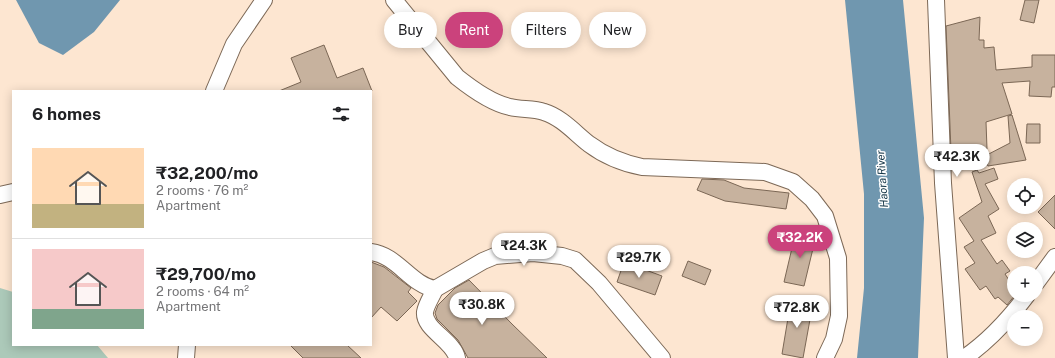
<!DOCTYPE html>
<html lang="en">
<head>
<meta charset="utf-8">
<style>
  :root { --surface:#fff; --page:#f2f2f2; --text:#202124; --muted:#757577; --line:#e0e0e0; --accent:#cb427c }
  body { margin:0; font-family:"Public Sans",sans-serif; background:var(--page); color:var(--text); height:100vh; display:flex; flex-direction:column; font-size:15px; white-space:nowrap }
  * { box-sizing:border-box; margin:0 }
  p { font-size:13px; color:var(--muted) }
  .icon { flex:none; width:22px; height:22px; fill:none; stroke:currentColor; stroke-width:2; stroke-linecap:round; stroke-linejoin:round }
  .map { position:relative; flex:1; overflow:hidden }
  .sheet { position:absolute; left:12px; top:90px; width:360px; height:256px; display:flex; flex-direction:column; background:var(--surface); border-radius:0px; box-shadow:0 2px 10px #0003 }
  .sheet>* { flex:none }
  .hud { position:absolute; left:384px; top:12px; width:380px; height:36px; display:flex; gap:8px }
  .controls { position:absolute; left:1007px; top:178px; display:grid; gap:8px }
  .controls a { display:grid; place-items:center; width:36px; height:36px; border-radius:50%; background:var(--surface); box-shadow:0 2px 10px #0003; font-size:20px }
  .price { position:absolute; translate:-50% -34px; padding:0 9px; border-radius:14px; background:#fff; color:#222; font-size:13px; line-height:26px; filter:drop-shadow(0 1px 2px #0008) }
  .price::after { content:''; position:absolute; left:50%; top:24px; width:12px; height:9px; margin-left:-6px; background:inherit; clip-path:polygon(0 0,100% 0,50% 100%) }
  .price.on { background:var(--accent); color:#fff }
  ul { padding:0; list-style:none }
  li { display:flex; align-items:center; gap:12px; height:100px; padding:0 20px }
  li+li { border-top:1px solid var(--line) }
  li span { display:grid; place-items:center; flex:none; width:112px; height:80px; border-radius:0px; color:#555 }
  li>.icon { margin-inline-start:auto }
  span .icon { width:48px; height:48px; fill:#fffc; stroke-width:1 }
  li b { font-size:17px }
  h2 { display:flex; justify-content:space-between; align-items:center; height:48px; padding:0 20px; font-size:17px }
  .pill { padding:0 14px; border-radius:18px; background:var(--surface); box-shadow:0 2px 10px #0003; font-size:14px; line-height:36px }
  .pill.on { background:var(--accent); color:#fff }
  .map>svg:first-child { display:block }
  .green { fill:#acc9b9 }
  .water { fill:#7097af }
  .building { fill:#c7b29e; stroke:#7b6755 }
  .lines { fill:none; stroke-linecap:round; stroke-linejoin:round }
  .minor-casing { stroke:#7d6957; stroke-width:18 }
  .minor { stroke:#fff; stroke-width:16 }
  .labels { text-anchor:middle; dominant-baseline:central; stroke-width:3; stroke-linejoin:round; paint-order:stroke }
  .water-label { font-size:11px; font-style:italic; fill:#0e3042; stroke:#fff }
</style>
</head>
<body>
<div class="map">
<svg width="1055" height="358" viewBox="0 0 1055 358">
  <rect width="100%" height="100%" fill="#fde6d1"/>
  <path class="green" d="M0 288 13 292V345H97L108 358H0Z"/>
  <g class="water">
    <path d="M16 0H120L94 32 63 55 39 43Z"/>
    <path d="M845 0H903L924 218 918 358H857L864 288V194Z"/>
  </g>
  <g class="building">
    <path d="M1025 0H1039L1034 23 1020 20Z"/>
    <path d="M980 17 979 40H984V48L994 47 996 70 1032 67V55H1055V87H1052L1051 97 1029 96 1030 81 1002 83 1012 114 986 122 987 149 951 151 946 26Z"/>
    <path d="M324 45 337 78 363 68 372 91H279L301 82 291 58Z"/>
    <path d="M1012 115 1026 160 988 166 983 157 1010 143 1008 116Z"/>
    <path d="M1027 124H1040V143H1026Z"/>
    <path d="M994 168 998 179 985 184 999 209 988 216 996 233 981 240 997 264 1002 260 1010 271 1005 274 1013 286 1010 288 1015 295 1007 305 998 297 995 299 986 286 980 290 965 269 975 263 964 247 974 241 959 218 982 202 972 172 977 170 979 173Z"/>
    <path d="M702 179 724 180 744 188 789 193 786 209 725 201 697 190Z"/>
    <path d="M1055 195V229L1038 212Z"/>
    <path d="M796 231 816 236 804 286 784 282Z"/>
    <path d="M688 261 711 270 705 285 682 276Z"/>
    <path d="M371 262 384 267 411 288 408 292 417 301 397 321 381 307 371 318Z"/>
    <path d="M624 262 662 276 655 295 617 282Z"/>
    <path d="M469 280 512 324 547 358H468L458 340 437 319 435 313 438 305 455 288Z"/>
    <path d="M791 300 813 303 803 358 782 354Z"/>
    <path d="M290 345H347L361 358H303Z"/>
  </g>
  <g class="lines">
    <g class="minor-casing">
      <g id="minor">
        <path d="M394 0 457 77C472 89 491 103 510 107 521 110 533 108 544 112 561 117 575 133 589 144 605 156 622 163 642 167L765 172 793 182 812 199 825 216 838 258 839 316 834 339 825 358"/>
        <path d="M936 0 943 183 956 358"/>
        <path d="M214 91 234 44 264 0"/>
        <path d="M0 195 13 192"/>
        <path d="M371 252C397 255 411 285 435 289L483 261 495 256 533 253 562 256 575 260 599 283 662 358"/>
        <path d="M1036 283 1055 257"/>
        <path d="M435 289C432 296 426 305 425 312 423 329 454 341 457 358"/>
        <path d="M186 358 187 345"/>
        <path d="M964 358C989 341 1009 319 1027 295"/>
      </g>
    </g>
    <use href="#minor" class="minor"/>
  </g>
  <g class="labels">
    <g class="water-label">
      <text transform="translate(882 179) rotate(-94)">Haora River</text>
    </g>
  </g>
</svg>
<div class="controls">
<a><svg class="icon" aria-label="locate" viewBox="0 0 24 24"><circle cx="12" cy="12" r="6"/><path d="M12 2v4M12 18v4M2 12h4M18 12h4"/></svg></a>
<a><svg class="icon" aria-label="layers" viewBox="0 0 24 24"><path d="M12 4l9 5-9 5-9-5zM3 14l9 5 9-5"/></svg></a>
<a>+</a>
<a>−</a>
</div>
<b class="price" style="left:957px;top:178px">₹42.3K</b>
<b class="price on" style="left:800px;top:259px">₹32.2K</b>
<b class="price" style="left:524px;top:267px">₹24.3K</b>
<b class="price" style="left:639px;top:279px">₹29.7K</b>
<b class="price" style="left:482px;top:326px">₹30.8K</b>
<b class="price" style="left:797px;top:329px">₹72.8K</b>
<div class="hud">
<a class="pill">Buy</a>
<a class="pill on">Rent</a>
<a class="pill">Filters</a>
<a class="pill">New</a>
</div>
<section class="sheet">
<h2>6 homes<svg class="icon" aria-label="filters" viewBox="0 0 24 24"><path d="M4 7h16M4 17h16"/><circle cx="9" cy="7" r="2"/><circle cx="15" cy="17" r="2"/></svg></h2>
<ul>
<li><span style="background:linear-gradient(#ffd9b3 70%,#c2b280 0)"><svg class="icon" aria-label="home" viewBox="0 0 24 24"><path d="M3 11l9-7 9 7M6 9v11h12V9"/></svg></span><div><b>₹32,200/mo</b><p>2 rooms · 76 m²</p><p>Apartment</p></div></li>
<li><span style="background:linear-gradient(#f6c9c9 75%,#7fa58c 0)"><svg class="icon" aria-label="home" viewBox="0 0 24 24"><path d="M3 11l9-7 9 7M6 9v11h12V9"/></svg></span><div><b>₹29,700/mo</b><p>2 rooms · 64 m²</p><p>Apartment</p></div></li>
</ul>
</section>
</div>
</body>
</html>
